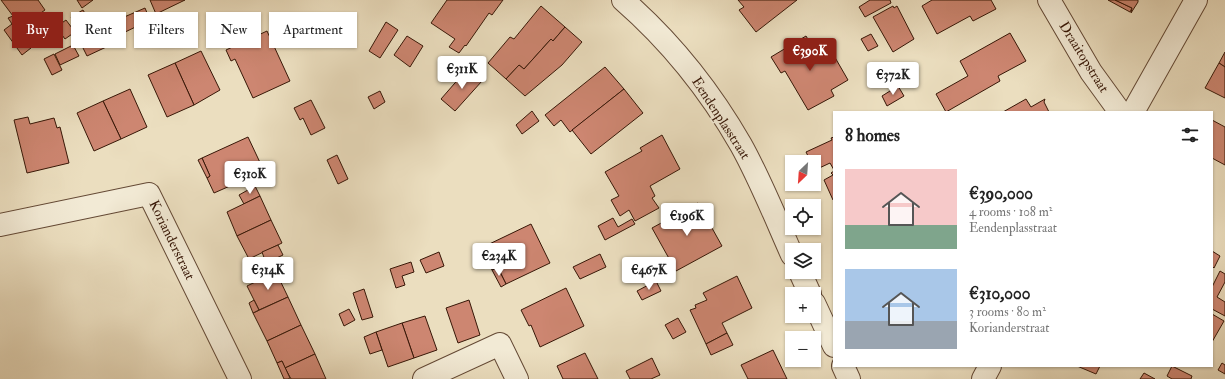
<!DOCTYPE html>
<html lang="en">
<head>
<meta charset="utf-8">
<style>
  :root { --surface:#fff; --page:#f6f6f6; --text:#222; --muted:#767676; --accent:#8f2418 }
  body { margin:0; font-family:"IM FELL Double Pica",serif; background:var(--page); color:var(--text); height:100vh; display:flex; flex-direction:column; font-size:15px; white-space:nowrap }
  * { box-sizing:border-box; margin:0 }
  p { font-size:13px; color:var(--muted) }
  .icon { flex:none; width:22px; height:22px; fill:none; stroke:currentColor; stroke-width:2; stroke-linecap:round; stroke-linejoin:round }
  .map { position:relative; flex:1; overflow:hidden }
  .details { position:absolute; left:833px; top:111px; width:380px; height:256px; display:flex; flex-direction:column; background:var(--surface); border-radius:0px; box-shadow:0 1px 3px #0004 }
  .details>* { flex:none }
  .guide { position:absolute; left:12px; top:12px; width:380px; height:36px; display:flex; gap:8px }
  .needle { width:26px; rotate:205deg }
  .tools { position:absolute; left:785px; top:155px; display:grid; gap:8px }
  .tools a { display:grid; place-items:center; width:36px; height:36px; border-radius:0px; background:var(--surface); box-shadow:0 1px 3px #0004; font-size:20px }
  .price { position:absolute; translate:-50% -34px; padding:0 9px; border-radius:4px; background:#fff; color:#222; font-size:13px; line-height:26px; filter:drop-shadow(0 1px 2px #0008) }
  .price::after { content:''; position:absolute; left:50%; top:24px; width:12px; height:9px; margin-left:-6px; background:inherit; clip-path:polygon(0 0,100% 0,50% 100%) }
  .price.active { background:var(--accent); color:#fff }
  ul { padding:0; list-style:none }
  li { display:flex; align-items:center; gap:12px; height:100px; padding:0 12px }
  li span { display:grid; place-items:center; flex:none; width:112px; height:80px; border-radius:0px; color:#555 }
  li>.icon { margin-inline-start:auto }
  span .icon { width:48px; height:48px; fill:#fffc; stroke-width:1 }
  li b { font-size:17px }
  h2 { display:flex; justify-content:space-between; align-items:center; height:48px; padding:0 12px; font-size:17px }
  .pill { padding:0 14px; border-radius:0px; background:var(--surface); box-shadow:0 1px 3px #0004; font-size:14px; line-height:36px }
  .pill.active { background:var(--accent); color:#fff }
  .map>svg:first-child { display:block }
  .building { fill:#cd8671; stroke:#371707 }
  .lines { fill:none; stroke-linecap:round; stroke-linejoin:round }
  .minor-casing { stroke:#644935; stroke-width:24 }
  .minor { stroke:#f2ead5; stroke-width:22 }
  .labels { text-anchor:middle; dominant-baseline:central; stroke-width:3; stroke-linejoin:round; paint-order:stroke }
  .street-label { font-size:14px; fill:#371707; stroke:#f2ead5 }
</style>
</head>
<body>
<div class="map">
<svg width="1225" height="379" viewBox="0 0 1225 379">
  <rect width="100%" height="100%" fill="#ebdebf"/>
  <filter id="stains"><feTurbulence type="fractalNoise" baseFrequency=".005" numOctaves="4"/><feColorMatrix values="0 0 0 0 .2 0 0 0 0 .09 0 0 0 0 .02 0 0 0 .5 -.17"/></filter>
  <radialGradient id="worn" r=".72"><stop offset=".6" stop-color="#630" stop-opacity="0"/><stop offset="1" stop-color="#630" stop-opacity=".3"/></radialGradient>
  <g class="building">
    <path d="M1 0H38L45 10 25 24 30 32 23 37 31 48 22 55 4 30 12 24 8 18 13 16Z"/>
    <path d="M77 0H93L82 8Z"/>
    <path d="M150 0H185L156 14Z"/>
    <path d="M447 0H503L492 15 489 13 466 46 465 45 459 53 449 47 455 39 431 23Z"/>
    <path d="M738 0H797L756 32 739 10 744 7Z"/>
    <path d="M870 0H890L891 3 865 17 859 7Z"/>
    <path d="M932 0H991L996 9 973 21 970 16 937 34 922 6Z"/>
    <path d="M1108 0H1115L1132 8 1130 12Z"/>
    <path d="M1115 0H1138V2L1131 13 1132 8Z"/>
    <path d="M541 6 565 27 553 41 551 39 524 69 519 65 506 79 488 63 510 37 514 39Z"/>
    <path d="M893 6 894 8 897 6 914 39 893 52 873 17Z"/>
    <path d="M145 8 150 20 121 34 115 21Z"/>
    <path d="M83 10 93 27 82 33 71 17Z"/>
    <path d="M66 20 75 32 65 39 56 27Z"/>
    <path d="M386 22 398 30 380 58 369 51Z"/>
    <path d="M109 26 117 42 87 56 80 42 93 36 91 34Z"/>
    <path d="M565 27 582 42 562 65 525 96 506 79 519 65 524 69 551 39 553 41Z"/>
    <path d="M267 31 290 81 253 98 235 59 231 61 226 50Z"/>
    <path d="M1010 33 1026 61 998 76 1000 81 946 112 936 94 968 76 960 61Z"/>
    <path d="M871 34 878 46 868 51 861 39Z"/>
    <path d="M407 36 423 46 410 67 394 55Z"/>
    <path d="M806 36 821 61 833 54 848 80 831 90 834 96 808 110 785 71 781 73 771 57Z"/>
    <path d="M73 45 79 56 60 65 55 54Z"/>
    <path d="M201 51 220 90 194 105 175 63Z"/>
    <path d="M1225 52V67L1219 63Z"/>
    <path d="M54 54 62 70 52 75 44 59Z"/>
    <path d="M175 63 194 105 167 117 148 75Z"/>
    <path d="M1219 63 1225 67V98L1205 88Z"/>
    <path d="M605 67 624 89 570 132 561 120 554 126 545 115Z"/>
    <path d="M468 68 482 81 455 111 441 99Z"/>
    <path d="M898 86 904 96 887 106 882 96Z"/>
    <path d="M130 89 147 127 121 139 103 101Z"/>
    <path d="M624 89 643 113 591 154 572 130Z"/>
    <path d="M380 91 385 102 374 109 368 97Z"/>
    <path d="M1026 99 1031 107 1045 99 1044 102 1049 112H1003Z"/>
    <path d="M311 100 325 128 311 135 303 118 300 120 294 108Z"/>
    <path d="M103 101 121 139 94 151 77 113Z"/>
    <path d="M532 111 539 121 522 134 516 125Z"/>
    <path d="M28 117 30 124 54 118 57 128 60 127 69 163 27 173 14 120Z"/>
    <path d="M1212 120 1225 127V165L1212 158Z"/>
    <path d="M662 135 680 169 650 186 655 196 652 198 659 208 635 221 629 210 620 216 611 200 619 196 605 172 642 151 640 148Z"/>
    <path d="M248 137 264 171 214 193 207 178 210 176 202 158Z"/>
    <path d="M834 137V170L830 163 815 170 814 162H811L806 152 832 140 831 138Z"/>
    <path d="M337 155 348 179 338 184 327 160Z"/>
    <path d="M202 158 210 176 207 178 198 160Z"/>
    <path d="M834 171V199L833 200 824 180 833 175 831 173Z"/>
    <path d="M255 186 260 196 244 204 239 195Z"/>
    <path d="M260 196 271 220 237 236 227 212Z"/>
    <path d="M698 203 722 246 676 271 652 228Z"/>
    <path d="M613 218 618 227 632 219 635 224 605 240 598 226Z"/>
    <path d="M271 220 282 243 249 259 237 236Z"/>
    <path d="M531 224 550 263 506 284 498 268 492 270 481 248Z"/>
    <path d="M278 245 283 255 266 263 262 252Z"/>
    <path d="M1212 251 1220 256 1214 268 1212 266Z"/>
    <path d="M439 252 444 266 426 273 420 260Z"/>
    <path d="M600 254 606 267 580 279 573 267Z"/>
    <path d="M276 258 282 270 265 277 260 266Z"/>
    <path d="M411 262 414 272 402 276 405 285 396 288 390 269Z"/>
    <path d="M498 268 506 284 501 287 492 270Z"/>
    <path d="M1220 271 1225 274V282L1217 297 1225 302V316L1212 309V287Z"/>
    <path d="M276 272 288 297 259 310 247 286Z"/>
    <path d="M737 276 752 308 722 323 727 333 706 344 690 310 696 308 695 305 707 300 703 293Z"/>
    <path d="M656 281 661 291 642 300 637 291Z"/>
    <path d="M566 288 584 326 540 347 531 325 529 326 521 310Z"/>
    <path d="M364 289 373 317 362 320 353 293Z"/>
    <path d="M288 297 301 325 267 341 253 313Z"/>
    <path d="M254 300 259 310 253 313 249 303Z"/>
    <path d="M469 300 480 335 458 343 446 308Z"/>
    <path d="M349 309 355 320 344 326 339 314Z"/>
    <path d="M1212 314 1224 321 1212 342Z"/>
    <path d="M425 316 437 350 414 358 402 323Z"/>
    <path d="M678 318 686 332 673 339 665 325Z"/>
    <path d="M402 323 414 358 388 367 376 332Z"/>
    <path d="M301 325 315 354 285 368 282 361 277 363 267 341Z"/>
    <path d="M376 332 382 350 370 354 364 337Z"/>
    <path d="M727 333 733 345 711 355 706 344Z"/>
    <path d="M773 350 787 379H748L741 365Z"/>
    <path d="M585 353 598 379H563L557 366Z"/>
    <path d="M315 354 326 379H291L285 368Z"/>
    <path d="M652 358 660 375 651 379H630L626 371Z"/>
    <path d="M282 361 290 378 288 379H284L277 363Z"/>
    <path d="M1222 363 1225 365V374L1218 370Z"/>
    <path d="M1077 366H1100L1096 374Z"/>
    <path d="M1172 366 1192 376 1191 379H1172L1167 376Z"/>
    <path d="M1144 373 1155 379H1140Z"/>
  </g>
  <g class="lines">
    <g class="minor-casing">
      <g id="minor">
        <path d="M623 0C670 41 710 91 741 145 760 179 776 219 792 255"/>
        <path d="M1049 0 1091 72 1120 112"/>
        <path d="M1133 112 1196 0"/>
        <path d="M0 225 149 194 240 379"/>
        <path d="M800 272 810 294"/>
        <path d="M814 303 834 346"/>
        <path d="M843 366 849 379"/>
        <path d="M424 379 500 344 517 379"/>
        <path d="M983 379 990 366"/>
      </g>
    </g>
    <use href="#minor" class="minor"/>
  </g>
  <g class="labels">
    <g class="street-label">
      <text transform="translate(1084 57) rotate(58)">Draaitopstraat</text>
      <text transform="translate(721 118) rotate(57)">Eendenplasstraat</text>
      <text transform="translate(172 240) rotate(64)">Korianderstraat</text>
    </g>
  </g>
  <rect width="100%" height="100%" filter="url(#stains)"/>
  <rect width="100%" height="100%" fill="url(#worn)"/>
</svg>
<div class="tools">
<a><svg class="needle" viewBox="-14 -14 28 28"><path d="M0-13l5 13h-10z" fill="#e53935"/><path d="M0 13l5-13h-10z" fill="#767676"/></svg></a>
<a><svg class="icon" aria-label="locate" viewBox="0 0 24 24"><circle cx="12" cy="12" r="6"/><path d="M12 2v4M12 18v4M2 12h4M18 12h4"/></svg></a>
<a><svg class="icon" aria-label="layers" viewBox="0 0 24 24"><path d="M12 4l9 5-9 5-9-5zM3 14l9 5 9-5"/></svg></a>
<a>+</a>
<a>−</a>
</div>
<b class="price active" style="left:810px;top:72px">€390K</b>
<b class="price" style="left:462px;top:90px">€311K</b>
<b class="price" style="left:893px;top:96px">€372K</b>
<b class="price" style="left:250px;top:195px">€310K</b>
<b class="price" style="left:687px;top:237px">€196K</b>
<b class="price" style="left:499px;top:277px">€234K</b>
<b class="price" style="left:268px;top:291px">€314K</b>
<b class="price" style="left:649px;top:291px">€467K</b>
<div class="guide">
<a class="pill active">Buy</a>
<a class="pill">Rent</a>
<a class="pill">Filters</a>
<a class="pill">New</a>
<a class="pill">Apartment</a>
</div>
<section class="details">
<h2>8 homes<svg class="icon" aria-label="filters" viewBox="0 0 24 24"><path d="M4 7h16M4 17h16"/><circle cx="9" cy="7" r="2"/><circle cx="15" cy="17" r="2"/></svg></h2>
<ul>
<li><span style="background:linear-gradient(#f6c9c9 70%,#7fa58c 0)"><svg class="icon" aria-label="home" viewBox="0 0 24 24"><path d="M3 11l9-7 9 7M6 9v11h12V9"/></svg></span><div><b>€390,000</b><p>4 rooms · 108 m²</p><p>Eendenplasstraat</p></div></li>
<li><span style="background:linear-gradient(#a9c7e8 65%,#9aa5b1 0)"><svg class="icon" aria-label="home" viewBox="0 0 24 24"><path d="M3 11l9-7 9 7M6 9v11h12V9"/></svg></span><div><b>€310,000</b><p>3 rooms · 80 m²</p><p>Korianderstraat</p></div></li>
</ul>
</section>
</div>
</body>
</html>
